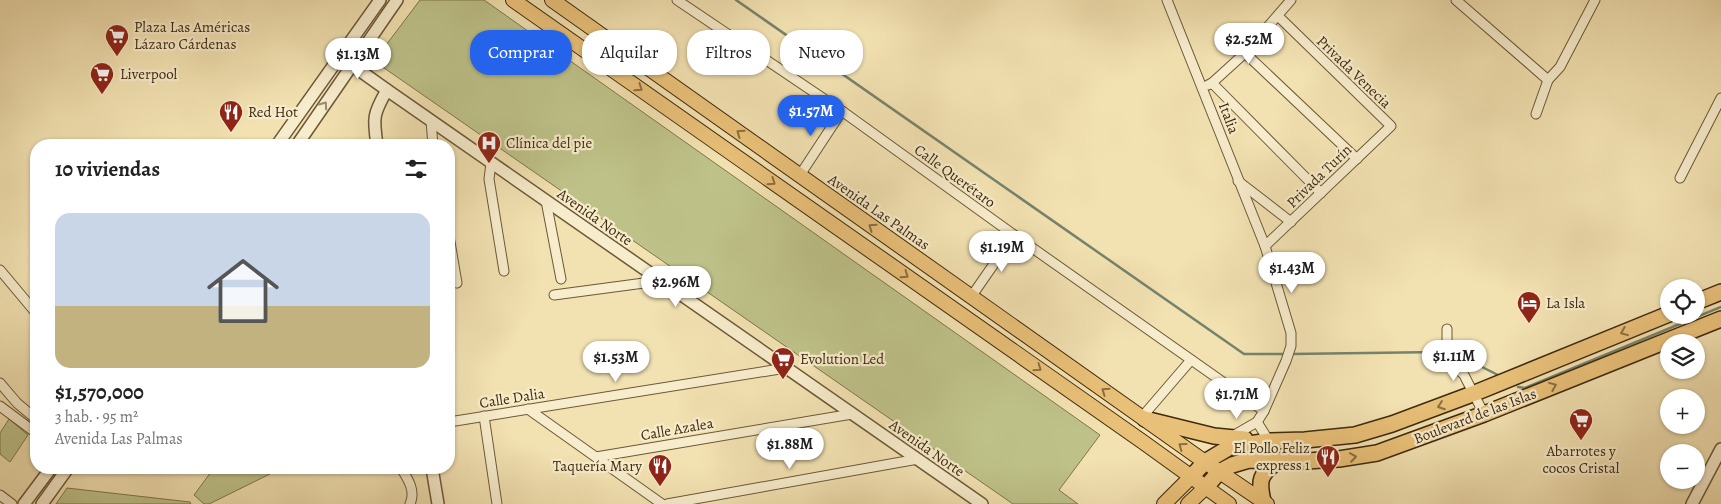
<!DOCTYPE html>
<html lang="es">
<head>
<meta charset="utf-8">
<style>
  :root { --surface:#fff; --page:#f6f6f6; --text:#222; --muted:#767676; --accent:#2563eb }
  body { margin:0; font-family:Alegreya,serif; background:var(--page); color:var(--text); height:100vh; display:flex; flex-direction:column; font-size:19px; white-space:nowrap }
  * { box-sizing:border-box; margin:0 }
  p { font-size:16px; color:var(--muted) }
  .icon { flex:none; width:28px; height:28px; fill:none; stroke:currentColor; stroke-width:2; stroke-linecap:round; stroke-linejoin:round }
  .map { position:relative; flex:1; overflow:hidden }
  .sheet { position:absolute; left:30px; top:139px; width:425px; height:335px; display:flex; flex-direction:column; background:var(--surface); border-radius:20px; box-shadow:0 1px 4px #0004 }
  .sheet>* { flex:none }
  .guide { position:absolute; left:470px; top:30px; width:475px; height:45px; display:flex; gap:10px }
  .controls { position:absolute; left:1660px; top:279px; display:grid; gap:10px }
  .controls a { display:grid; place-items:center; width:45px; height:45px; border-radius:50%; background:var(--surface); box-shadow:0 1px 4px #0004; font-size:25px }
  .price { position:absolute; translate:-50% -42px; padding:0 11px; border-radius:18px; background:#fff; color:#222; font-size:16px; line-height:32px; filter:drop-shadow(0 1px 2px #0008) }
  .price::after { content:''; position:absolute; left:50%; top:30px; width:15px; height:11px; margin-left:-8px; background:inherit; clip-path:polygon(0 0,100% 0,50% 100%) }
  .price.selected { background:var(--accent); color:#fff }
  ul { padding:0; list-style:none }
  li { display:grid; align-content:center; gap:10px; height:265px; padding:0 25px }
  li span { display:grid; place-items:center; height:155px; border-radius:15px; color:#555 }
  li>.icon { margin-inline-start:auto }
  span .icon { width:90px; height:90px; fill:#fffc; stroke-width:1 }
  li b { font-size:21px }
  h2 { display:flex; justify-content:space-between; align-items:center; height:60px; padding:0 25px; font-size:21px }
  .pill { padding:0 18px; border-radius:20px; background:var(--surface); box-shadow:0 1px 4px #0004; font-size:18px; line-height:45px }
  .pill.selected { background:var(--accent); color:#fff }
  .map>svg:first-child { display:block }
  .green { fill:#bec289; stroke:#7e764c }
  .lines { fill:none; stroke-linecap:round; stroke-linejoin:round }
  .stream { stroke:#76836c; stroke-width:2.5 }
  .minor-casing { stroke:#6c5837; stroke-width:11 }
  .tertiary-casing { stroke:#6c5837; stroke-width:14 }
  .primary-casing { stroke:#3f2a0e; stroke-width:16 }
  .trunk-casing { stroke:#3f2a0e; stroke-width:18 }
  .minor { stroke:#f7eccc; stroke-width:9 }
  .tertiary { stroke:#f7eccc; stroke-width:11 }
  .primary { stroke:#e9c078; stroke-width:14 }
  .trunk { stroke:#e9c078; stroke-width:15 }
  .oneway { stroke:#8c6e3e }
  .oneway2 { stroke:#9b8b6d }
  .labels { text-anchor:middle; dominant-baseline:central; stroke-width:4.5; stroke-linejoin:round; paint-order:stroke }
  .poi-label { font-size:15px; fill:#3f2a0e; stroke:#f7eccc; text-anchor:start }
  .street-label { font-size:15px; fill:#3f2a0e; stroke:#f7eccc }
</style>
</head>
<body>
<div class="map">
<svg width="1721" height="504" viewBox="0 0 1721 504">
  <rect width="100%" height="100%" fill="#f2e1b1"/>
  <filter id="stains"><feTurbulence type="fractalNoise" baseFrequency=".004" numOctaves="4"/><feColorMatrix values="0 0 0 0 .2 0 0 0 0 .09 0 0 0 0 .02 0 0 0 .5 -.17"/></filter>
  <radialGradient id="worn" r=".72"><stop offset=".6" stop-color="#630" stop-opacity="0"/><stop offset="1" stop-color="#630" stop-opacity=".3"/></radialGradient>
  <g class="green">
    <path d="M420 0H484L1100 435 1059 490 1078 504H1013L374 61Z"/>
    <path d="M9 419 28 435 10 462 0 454V433Z"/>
    <path d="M214 468H274L270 474 209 504H204L194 495Z"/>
    <path d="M67 488 190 502 191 504H56Z"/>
  </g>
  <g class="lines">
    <g class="stream">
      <path d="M736 0 1244 354H1286"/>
      <path d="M1291 354 1440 352 1456 354 1498 375"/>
      <path d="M1518 387 1525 388 1721 307"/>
    </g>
    <g class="minor-casing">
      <g id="minor">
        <path d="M677 0 842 111 1014 235 1264 411"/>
        <path d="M1167 0 1265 246 1291 333V346L1286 361 1264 411 1257 422 1231 437"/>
        <path d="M1456 0 1548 80"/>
        <path d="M1245 53 1357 159"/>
        <path d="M1212 83 1321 193"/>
        <path d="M1208 85 1212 83 1245 53 1291 0"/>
        <path d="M1536 114 1548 80 1560 67 1595 0"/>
        <path d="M431 121 433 145"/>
        <path d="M491 163 489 179 504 271"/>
        <path d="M800 175 842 111"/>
        <path d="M1680 178 1721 98"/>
        <path d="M1238 181 1291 222"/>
        <path d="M546 201 561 279"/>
        <path d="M449 236 457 283"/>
        <path d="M1265 246 1391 126 1278 16"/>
        <path d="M0 270 36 313"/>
        <path d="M554 295 659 281"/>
        <path d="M971 297 1014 235"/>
        <path d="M1447 329V359L1464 375 1484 414"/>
        <path d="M0 383 17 403 36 419"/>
        <path d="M0 406 36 433"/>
        <path d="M528 409 662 504"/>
        <path d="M484 416 497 504"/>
        <path d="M1142 417 1191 360"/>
        <path d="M449 422 786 368"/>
        <path d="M1257 422 1269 441"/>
        <path d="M596 457 852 414"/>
        <path d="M401 468C408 479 416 491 410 504"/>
        <path d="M0 495 12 504"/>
        <path d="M667 504 918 459"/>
      </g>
    </g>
    <g class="tertiary-casing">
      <g id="tertiary">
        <path d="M345 51 352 65 387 90 982 504"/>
        <path d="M277 145 380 0"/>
        <path d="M297 145 397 0"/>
        <path d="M377 145C373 118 373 114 387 90"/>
        <path d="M432 468 438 504"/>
        <path d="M24 504 51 468"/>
        <path d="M42 504 68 468"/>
        <path d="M1692 504 1721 449"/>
      </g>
    </g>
    <g class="primary-casing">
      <g id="primary">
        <path d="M513 0 1143 442 1229 504"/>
        <path d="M552 0 1205 462 1267 504"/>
        <path d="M1164 504 1192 476"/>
        <path d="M1188 504 1206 487"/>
      </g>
    </g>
    <g class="trunk-casing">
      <g id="trunk">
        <path d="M1696 302 1721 292"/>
        <path d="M1145 419 1214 436 1245 439"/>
        <path d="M1192 476 1205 462 1230 447 1269 441 1305 440 1355 435 1392 424 1475 393 1669 314"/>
        <path d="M1206 487 1219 472 1232 465 1249 460 1306 461 1339 459 1377 453 1484 414 1721 319"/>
        <path d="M1263 501C1258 480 1260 474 1278 461"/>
      </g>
    </g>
    <use href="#minor" class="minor"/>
    <use href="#tertiary" class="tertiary"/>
    <use href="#primary" class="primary"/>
    <use href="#trunk" class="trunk"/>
  </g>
  <defs><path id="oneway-chevron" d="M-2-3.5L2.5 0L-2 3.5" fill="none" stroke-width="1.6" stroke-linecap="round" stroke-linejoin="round" transform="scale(1.25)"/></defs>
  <g class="oneway">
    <use href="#oneway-chevron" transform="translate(639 88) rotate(35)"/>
    <use href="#oneway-chevron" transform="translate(740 133) rotate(-145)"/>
    <use href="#oneway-chevron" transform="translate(772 182) rotate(35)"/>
    <use href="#oneway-chevron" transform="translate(872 227) rotate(-145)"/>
    <use href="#oneway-chevron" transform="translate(905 275) rotate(35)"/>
    <use href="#oneway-chevron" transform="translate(1624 332) rotate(158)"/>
    <use href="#oneway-chevron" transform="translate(1038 368) rotate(35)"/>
    <use href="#oneway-chevron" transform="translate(1553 386) rotate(-22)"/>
    <use href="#oneway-chevron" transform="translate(1105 391) rotate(-145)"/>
    <use href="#oneway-chevron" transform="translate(1441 406) rotate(160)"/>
    <use href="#oneway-chevron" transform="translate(1182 446) rotate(-144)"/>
    <use href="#oneway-chevron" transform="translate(1353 457) rotate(-8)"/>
  </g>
  <use class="oneway2" href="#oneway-chevron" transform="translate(324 105) rotate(-55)"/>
  <defs>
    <g id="supermarket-pin" transform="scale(1.25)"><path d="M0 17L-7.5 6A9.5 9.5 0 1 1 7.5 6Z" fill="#8f2418" stroke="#f7eccc"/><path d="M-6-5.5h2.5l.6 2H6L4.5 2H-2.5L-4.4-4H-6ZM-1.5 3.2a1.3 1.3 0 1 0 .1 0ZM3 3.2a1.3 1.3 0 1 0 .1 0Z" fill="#fff"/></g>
    <g id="restaurant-pin" transform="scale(1.25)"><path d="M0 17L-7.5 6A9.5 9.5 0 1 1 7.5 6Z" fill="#8f2418" stroke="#f7eccc"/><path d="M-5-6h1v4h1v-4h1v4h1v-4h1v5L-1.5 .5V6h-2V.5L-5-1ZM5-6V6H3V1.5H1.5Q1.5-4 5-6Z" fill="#fff"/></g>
    <g id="hospital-pin" transform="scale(1.25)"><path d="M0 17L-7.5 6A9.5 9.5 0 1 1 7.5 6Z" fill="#8f2418" stroke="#f7eccc"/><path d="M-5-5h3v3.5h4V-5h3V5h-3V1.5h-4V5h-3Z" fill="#fff"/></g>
    <g id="hotel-pin" transform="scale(1.25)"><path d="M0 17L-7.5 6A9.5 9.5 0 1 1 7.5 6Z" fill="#8f2418" stroke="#f7eccc"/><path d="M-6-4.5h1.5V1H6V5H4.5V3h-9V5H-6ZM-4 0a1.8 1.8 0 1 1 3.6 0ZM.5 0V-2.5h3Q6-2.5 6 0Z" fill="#fff"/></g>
  </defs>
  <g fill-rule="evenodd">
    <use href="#supermarket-pin" x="117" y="36"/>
    <use href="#supermarket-pin" x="102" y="74"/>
    <use href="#restaurant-pin" x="231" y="112"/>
    <use href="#hospital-pin" x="489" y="143"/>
    <use href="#hotel-pin" x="1529" y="303"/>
    <use href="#supermarket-pin" x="783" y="359"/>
    <use href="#supermarket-pin" x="1581" y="420"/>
    <use href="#restaurant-pin" x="1328" y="457"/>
    <use href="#restaurant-pin" x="660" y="466"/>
  </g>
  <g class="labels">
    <g class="poi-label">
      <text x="134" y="27">Plaza Las Américas<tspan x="134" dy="17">Lázaro Cárdenas</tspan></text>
      <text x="120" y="74">Liverpool</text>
      <text x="248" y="112">Red Hot</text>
      <text x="506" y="143">Clínica del pie</text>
      <text x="1546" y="303">La Isla</text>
      <text x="800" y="359">Evolution Led</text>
      <text x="1310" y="448" text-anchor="end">El Pollo Feliz<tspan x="1310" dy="17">express 1</tspan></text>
      <text x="1581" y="451" text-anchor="middle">Abarrotes y<tspan x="1581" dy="17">cocos Cristal</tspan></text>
      <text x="642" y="466" text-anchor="end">Taquería Mary</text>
    </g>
    <g class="street-label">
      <text transform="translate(1354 72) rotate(44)">Privada Venecia</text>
      <text transform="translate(1229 118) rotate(69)">Italia</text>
      <text transform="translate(955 176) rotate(36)">Calle Querétaro</text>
      <text transform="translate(1319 176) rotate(-44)">Privada Turín</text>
      <text transform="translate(879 212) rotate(35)">Avenida Las Palmas</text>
      <text transform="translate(595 217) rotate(35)">Avenida Norte</text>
      <text transform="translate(512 398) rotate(-9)">Calle Dalia</text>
      <text transform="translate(1475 416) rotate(-21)">Boulevard de las Islas</text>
      <text transform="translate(677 429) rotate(-10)">Calle Azalea</text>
      <text transform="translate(927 448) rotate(35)">Avenida Norte</text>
    </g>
  </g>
  <rect width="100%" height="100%" filter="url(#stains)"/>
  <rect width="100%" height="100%" fill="url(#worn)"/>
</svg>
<div class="controls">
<a><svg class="icon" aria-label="locate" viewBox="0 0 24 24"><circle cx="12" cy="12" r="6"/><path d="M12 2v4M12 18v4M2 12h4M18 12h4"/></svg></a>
<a><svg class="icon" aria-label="layers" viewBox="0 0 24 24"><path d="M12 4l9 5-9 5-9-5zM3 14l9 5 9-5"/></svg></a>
<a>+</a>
<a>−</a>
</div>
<b class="price" style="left:1249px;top:65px">$2.52M</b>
<b class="price" style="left:358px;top:80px">$1.13M</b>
<b class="price selected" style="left:811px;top:137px">$1.57M</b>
<b class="price" style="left:1002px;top:273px">$1.19M</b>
<b class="price" style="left:1292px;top:294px">$1.43M</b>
<b class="price" style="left:676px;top:308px">$2.96M</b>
<b class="price" style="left:1454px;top:382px">$1.11M</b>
<b class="price" style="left:616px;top:383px">$1.53M</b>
<b class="price" style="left:1237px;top:420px">$1.71M</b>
<b class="price" style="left:790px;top:470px">$1.88M</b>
<div class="guide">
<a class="pill selected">Comprar</a>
<a class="pill">Alquilar</a>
<a class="pill">Filtros</a>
<a class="pill">Nuevo</a>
</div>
<section class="sheet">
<h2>10 viviendas<svg class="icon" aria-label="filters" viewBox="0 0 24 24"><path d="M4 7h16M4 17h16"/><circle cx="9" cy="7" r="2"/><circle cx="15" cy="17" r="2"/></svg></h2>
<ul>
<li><span style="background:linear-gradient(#c9d6e8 60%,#c2b280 0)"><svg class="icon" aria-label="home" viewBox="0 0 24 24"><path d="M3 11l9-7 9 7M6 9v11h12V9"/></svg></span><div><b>$1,570,000</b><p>3 hab. · 95 m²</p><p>Avenida Las Palmas</p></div></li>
</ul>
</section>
</div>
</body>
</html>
